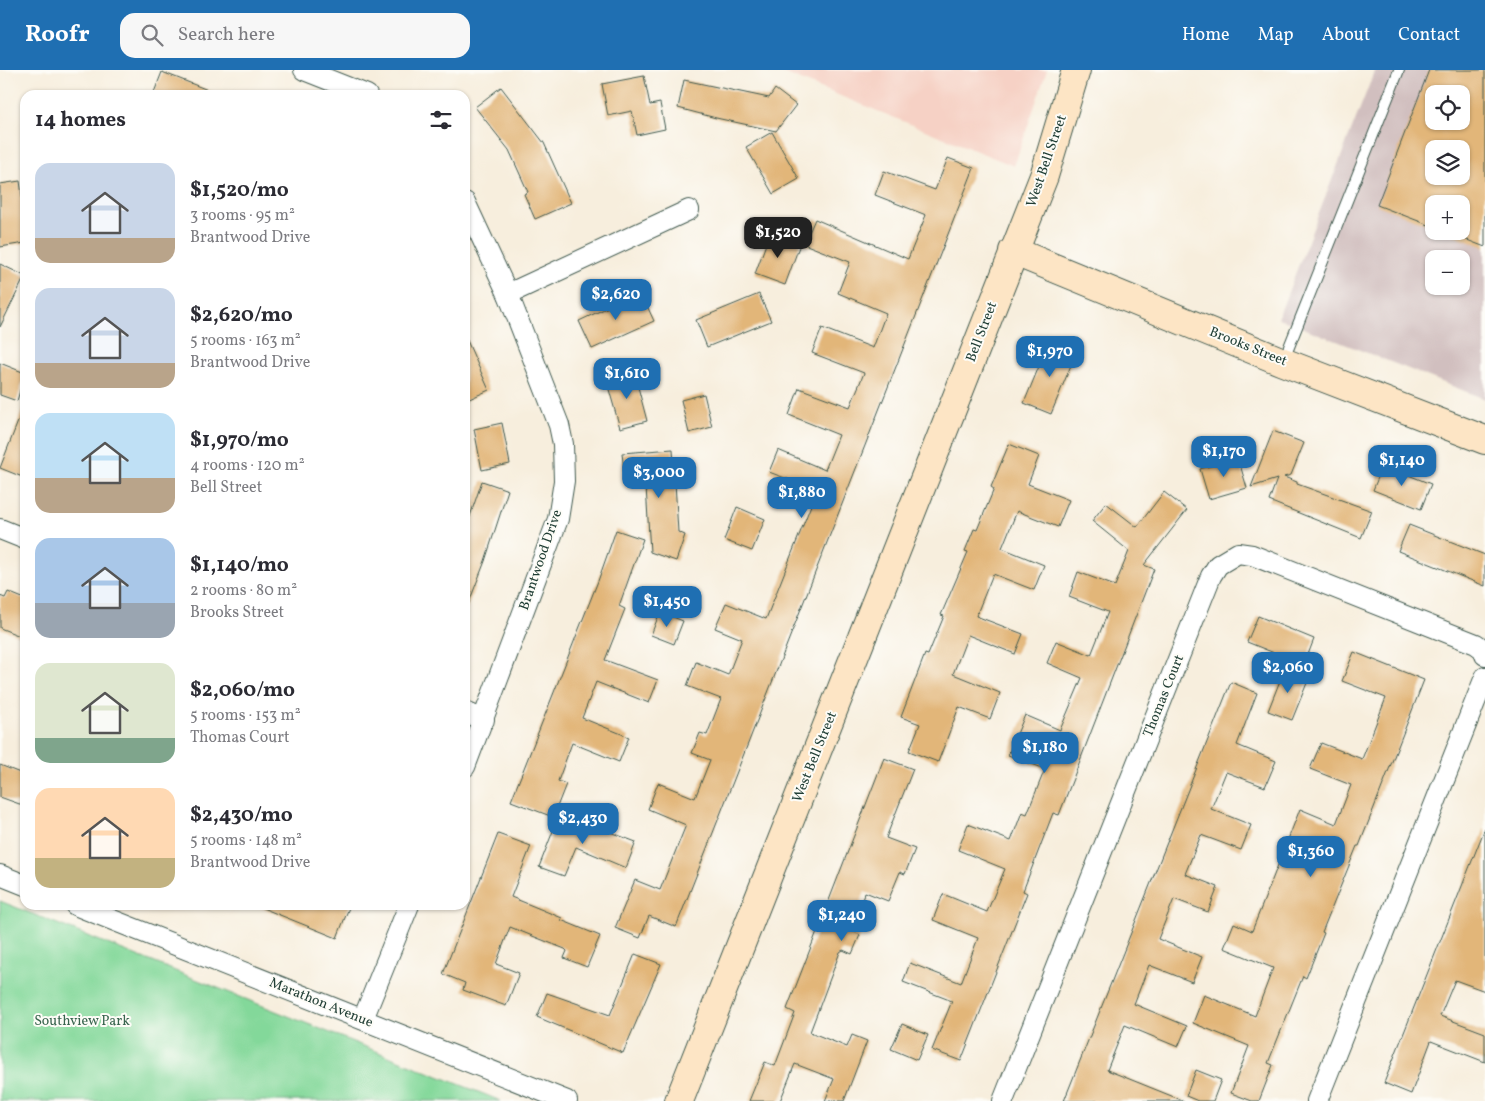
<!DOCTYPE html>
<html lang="en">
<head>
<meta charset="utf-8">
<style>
  :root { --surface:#fff; --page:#f7f7f7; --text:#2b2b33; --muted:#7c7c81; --accent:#1f6fb2 }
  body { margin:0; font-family:Vollkorn,serif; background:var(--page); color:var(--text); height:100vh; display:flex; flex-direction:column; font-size:19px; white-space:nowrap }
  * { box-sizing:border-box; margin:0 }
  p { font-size:16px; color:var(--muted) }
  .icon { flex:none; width:28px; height:28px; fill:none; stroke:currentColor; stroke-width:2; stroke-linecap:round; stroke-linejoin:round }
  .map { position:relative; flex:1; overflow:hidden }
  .drawer { position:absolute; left:20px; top:20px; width:450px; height:820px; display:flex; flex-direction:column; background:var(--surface); border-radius:15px; box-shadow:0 1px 4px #0004 }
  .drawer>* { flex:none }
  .buttons { position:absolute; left:1425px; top:15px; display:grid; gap:10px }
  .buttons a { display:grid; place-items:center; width:45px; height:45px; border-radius:10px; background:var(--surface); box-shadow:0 1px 4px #0004; font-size:25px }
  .price { position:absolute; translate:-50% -42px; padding:0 11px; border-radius:10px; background:var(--accent); color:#fff; font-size:16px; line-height:32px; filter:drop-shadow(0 1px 2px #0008) }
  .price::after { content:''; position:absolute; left:50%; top:30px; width:15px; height:11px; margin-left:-8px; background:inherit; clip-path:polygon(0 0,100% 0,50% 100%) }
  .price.selected { background:#222; color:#fff }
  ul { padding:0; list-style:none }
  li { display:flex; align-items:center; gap:15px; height:125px; padding:0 15px }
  li span { display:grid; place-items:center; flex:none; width:140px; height:100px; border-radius:15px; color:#555 }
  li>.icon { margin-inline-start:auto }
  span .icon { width:60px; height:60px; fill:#fffc; stroke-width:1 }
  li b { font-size:21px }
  h2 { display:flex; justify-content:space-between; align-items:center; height:60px; padding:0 15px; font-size:21px }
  header { display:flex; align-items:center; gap:30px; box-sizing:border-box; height:70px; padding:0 25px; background:var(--accent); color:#fff }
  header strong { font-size:24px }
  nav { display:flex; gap:28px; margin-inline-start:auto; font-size:18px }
  .search { width:350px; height:45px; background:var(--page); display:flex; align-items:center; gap:12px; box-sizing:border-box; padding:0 18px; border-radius:15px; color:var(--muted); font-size:19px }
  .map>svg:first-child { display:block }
  .built { fill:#f6d1c5 }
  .industrial { fill:#d1bfbf; fill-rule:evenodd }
  .green { fill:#83d89a; stroke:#518a67 }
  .building { fill:#e2b679; fill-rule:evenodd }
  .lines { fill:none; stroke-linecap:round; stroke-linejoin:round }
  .lane-casing { stroke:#3f584d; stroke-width:12 }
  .street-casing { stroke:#3f584d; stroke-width:22 }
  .secondary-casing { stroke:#3f584d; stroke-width:30 }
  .lane { stroke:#fff; stroke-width:10 }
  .street { stroke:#fff; stroke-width:20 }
  .secondary { stroke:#fde5c5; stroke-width:28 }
  .labels { text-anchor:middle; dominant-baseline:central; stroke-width:4; stroke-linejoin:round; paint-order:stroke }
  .street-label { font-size:14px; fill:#1f3d34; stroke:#fdfcf7 }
  .park-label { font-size:14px; fill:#38644e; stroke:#fdfcf7 }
</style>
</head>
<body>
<header>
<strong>Roofr</strong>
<div class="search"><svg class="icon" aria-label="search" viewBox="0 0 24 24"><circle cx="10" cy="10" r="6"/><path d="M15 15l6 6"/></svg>Search here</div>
<nav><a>Home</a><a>Map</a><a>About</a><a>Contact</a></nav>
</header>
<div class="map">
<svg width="1485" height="1031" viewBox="0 0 1485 1031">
  <rect width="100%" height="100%" fill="#fdfcf7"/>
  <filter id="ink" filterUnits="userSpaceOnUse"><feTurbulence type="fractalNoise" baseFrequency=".02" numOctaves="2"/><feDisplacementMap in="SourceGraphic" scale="10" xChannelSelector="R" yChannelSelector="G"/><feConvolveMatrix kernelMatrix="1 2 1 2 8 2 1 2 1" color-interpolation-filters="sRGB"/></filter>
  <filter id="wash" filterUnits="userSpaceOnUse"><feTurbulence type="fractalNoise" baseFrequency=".0096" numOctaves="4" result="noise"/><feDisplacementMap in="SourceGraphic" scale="20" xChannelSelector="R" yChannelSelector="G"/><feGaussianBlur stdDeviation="1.12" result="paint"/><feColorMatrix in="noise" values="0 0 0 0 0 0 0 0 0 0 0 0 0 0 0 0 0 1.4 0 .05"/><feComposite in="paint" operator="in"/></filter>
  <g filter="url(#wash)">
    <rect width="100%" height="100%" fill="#f7eedd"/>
    <path class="built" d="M776 0H1047L1014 96Z"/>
    <path class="industrial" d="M1375 0H1485V329L1278 248ZM1434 24H1461V51H1434ZM1434 79H1461V106H1434ZM1434 134H1461V161H1434ZM1434 189H1461V216H1434Z"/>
    <path class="green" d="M0 831 501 1031H0Z"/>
    <g id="blocks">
      <g class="building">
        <path d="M1429 0H1485V177L1444 161H1461V134H1434V157L1377 135ZM1434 24H1461V51H1434ZM1434 79H1461V106H1434Z"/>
        <path d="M162 2 218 24V25H153Z"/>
        <path d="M644 6 650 35 660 33 665 59 637 65 632 41 608 46 602 14Z"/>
        <path d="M684 10 769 28 775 19 796 35 776 61 716 48 678 38Z"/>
        <path d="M501 17 544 73 571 133 535 149 524 124 528 122 509 80 475 37Z"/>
        <path d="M772 62 799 109 773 124 746 77Z"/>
        <path d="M948 88 974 98 676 857 649 846 640 868 615 858 635 810 660 820 686 755 648 739 658 713 695 728 710 690 692 683 700 663 707 665 721 629 687 616 696 592 728 605 742 569 715 558 726 533 766 549 817 420 769 402 778 380 825 400 839 365 789 345 799 318 850 337 864 303 812 283 822 258 873 278 886 243 838 223 850 192 804 174 815 149 908 189 926 145 875 125 884 101 935 120Z"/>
        <path d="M20 111 25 148V173L0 177V114Z"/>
        <path d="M770 163 800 174 785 215 755 204Z"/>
        <path d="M0 194 25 206 0 257Z"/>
        <path d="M759 224 771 251 707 277 696 250Z"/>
        <path d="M642 225 654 251 592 279 579 251 619 232 621 235Z"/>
        <path d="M465 266 489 320 465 331Z"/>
        <path d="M1049 272 1076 283 1051 344 1024 333Z"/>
        <path d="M0 293 25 303 17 331 0 325Z"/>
        <path d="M634 302 647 351 620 358 606 309Z"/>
        <path d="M704 324 712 357 689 363 681 330Z"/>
        <path d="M24 336H25V408L0 398Z"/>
        <path d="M502 353 510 394 482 400 474 359Z"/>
        <path d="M1273 361 1304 373 1291 405 1284 407 1297 412V414L1372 441 1361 468 1269 431 1277 409 1251 417Z"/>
        <path d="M1009 374 1039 386 1028 414 1069 430 1058 457 1017 441 1002 478 1044 495 1034 520 993 504 976 546 1023 564 1015 584 968 565 953 604 1000 623 990 649 959 637 938 692 909 681 920 654 901 647 925 584 928 585 944 546 941 545 968 482 965 481 974 459 977 460 994 419 991 417Z"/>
        <path d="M673 379 678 462 685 465 676 491 650 482 645 400 624 401 622 383Z"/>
        <path d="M1238 388 1247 418 1209 429 1200 399Z"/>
        <path d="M1383 395 1431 414 1421 439 1373 420Z"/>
        <path d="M482 411 508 420 485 491 466 540 465 461Z"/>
        <path d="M1164 422 1187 440 1144 495 1154 499 1059 745 1053 743 1023 821 1027 823 961 991 932 980 952 931 903 912 910 893 961 913 978 868 933 850 943 824 987 842 1005 799 958 780 968 754 1011 771 1022 742 1027 744 1045 699 1008 685 1025 645 1060 660 1082 608 1047 593 1056 571 1091 585 1108 542 1069 527 1078 502 1115 516 1129 481 1092 451 1106 433 1137 457Z"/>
        <path d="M737 437 765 449 752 481 724 470Z"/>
        <path d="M1409 455 1485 485V516L1398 481Z"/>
        <path d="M616 460 643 469 619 536 625 539 605 590 658 610 649 633 596 612 582 648 629 667 619 692 572 673 558 711 566 714 553 747 511 731 598 511Z"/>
        <path d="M8 522 25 529V568L0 558V526L5 528Z"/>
        <path d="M660 542 683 551 674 574 651 565Z"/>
        <path d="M1258 546 1314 569 1304 595 1247 572Z"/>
        <path d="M1354 582 1424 610 1359 776H1357L1322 862 1324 863 1306 908 1303 906 1268 993 1273 995 1259 1031H1252L1231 1023 1249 976 1193 953 1204 925 1255 946 1273 898 1224 878 1234 853 1252 861 1300 739 1336 754 1351 715 1310 699 1321 673 1362 689 1386 628 1342 611Z"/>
        <path d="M1285 598 1309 608 1292 650 1268 641Z"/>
        <path d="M1231 612 1257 623 1237 675 1276 691 1265 717 1226 702 1211 739 1251 755 1241 780 1201 765 1185 804 1218 817 1208 842 1174 829 1158 869 1202 887 1192 912 1149 895 1134 934 1187 956 1178 977 1125 955 1107 1000 1184 1031H1064Z"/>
        <path d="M884 688 913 699 886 768 915 779 905 804 900 802 888 831 865 822 850 860 860 865 852 884 843 880 840 882 810 962 847 977 852 965 867 971 844 1031H825L834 1009 795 994 780 1031H749L765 992 775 996 795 943 787 939Z"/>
        <path d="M0 695 25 705V736L0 727Z"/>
        <path d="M560 743 636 772 626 798 576 777 564 806 539 797Z"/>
        <path d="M1485 758V921L1455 910 1440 946 1485 963V992L1431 971 1411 1024 1384 1013Z"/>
        <path d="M498 764 531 776 511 827 562 848 561 850 600 866 587 897 564 888 567 881 565 879 510 857 496 894 519 903 506 936 463 920 465 913 443 904Z"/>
        <path d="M255 835H350L337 868Z"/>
        <path d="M635 884 661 894 623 983 537 947 547 923 610 945Z"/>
        <path d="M902 954 928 965 917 990 891 979Z"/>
        <path d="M1196 1000 1221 1010 1213 1031H1198L1186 1026Z"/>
      </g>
    </g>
  </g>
  <g filter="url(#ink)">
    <use href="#blocks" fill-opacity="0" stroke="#3f584d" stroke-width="1"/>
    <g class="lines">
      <g class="lane-casing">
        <path id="lane" d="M1283 292 1399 0"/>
      </g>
      <g class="street-casing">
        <g id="street">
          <path d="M304 0 367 25"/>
          <path d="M465 132 508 224 559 355 563 374 564 411 558 449 465 697"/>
          <path d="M508 224 689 140"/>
          <path d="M0 459 25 469"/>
          <path d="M465 642 484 650"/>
          <path d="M0 805 25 815"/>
          <path d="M75 835 567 1031"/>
          <path d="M363 949 409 835"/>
          <path d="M1003 1031 1211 506 1218 495 1238 483 1252 485 1476 574 1484 580 1485 585"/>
          <path d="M1317 1031 1485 607"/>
        </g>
      </g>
      <g class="secondary-casing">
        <g id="secondary">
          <path d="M1013 181 1283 292 1485 370"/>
          <path d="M679 1031 1044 106 1076 0"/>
        </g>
      </g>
      <use href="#lane" class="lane"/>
      <use href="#street" class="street"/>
      <use href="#secondary" class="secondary"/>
    </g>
  </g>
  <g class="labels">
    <g class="street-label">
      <text transform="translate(1047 91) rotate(-71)">West Bell Street</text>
      <text transform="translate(982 262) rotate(-69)">Bell Street</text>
      <text transform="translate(1248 277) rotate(22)">Brooks Street</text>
      <text transform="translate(541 490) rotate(-71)">Brantwood Drive</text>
      <text transform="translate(1164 626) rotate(-68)">Thomas Court</text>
      <text transform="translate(815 687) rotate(-68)">West Bell Street</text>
      <text transform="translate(321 933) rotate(22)">Marathon Avenue</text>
    </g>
    <g class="park-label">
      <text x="82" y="951">Southview Park</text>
    </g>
  </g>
</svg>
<div class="buttons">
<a><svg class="icon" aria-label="locate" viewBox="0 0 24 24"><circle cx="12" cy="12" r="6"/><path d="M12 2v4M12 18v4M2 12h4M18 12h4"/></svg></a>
<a><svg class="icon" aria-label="layers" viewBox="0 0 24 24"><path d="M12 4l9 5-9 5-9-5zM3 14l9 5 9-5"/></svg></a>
<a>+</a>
<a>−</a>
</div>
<b class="price selected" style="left:778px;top:189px">$1,520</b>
<b class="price" style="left:616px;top:251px">$2,620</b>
<b class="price" style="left:1050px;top:308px">$1,970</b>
<b class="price" style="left:627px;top:330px">$1,610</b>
<b class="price" style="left:1224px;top:408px">$1,170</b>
<b class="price" style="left:1402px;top:417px">$1,140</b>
<b class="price" style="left:659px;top:429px">$3,000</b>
<b class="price" style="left:802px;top:449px">$1,880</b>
<b class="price" style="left:667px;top:558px">$1,450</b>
<b class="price" style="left:1288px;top:624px">$2,060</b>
<b class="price" style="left:1045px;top:704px">$1,180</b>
<b class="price" style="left:583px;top:775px">$2,430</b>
<b class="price" style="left:1311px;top:808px">$1,360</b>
<b class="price" style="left:842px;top:872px">$1,240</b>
<section class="drawer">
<h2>14 homes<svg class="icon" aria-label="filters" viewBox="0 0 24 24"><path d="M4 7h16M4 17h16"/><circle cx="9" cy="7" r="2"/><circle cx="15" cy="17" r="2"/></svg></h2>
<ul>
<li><span style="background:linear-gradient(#c9d6e8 75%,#b9a48a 0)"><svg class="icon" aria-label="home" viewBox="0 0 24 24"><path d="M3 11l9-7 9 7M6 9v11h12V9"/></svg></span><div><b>$1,520/mo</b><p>3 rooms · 95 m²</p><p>Brantwood Drive</p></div></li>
<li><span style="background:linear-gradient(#c9d6e8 75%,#b9a48a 0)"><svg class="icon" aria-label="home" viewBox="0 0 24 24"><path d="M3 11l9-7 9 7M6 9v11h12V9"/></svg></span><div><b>$2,620/mo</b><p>5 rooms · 163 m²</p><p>Brantwood Drive</p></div></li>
<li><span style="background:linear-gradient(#bfe0f5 65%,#b9a48a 0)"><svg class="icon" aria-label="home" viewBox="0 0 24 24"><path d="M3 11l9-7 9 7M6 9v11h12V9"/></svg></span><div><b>$1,970/mo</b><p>4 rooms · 120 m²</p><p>Bell Street</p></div></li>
<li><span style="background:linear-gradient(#a9c7e8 65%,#9aa5b1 0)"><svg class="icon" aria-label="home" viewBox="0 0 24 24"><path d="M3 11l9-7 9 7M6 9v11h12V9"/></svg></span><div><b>$1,140/mo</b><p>2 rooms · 80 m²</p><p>Brooks Street</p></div></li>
<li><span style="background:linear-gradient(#dfe7d0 75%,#7fa58c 0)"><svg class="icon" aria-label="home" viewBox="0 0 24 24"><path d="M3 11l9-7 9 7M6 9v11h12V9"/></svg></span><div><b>$2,060/mo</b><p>5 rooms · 153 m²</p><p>Thomas Court</p></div></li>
<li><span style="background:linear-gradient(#ffd9b3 70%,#c2b280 0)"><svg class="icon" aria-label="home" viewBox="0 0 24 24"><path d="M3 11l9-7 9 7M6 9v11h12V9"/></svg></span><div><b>$2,430/mo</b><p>5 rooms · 148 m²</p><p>Brantwood Drive</p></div></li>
</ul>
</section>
</div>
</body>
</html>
